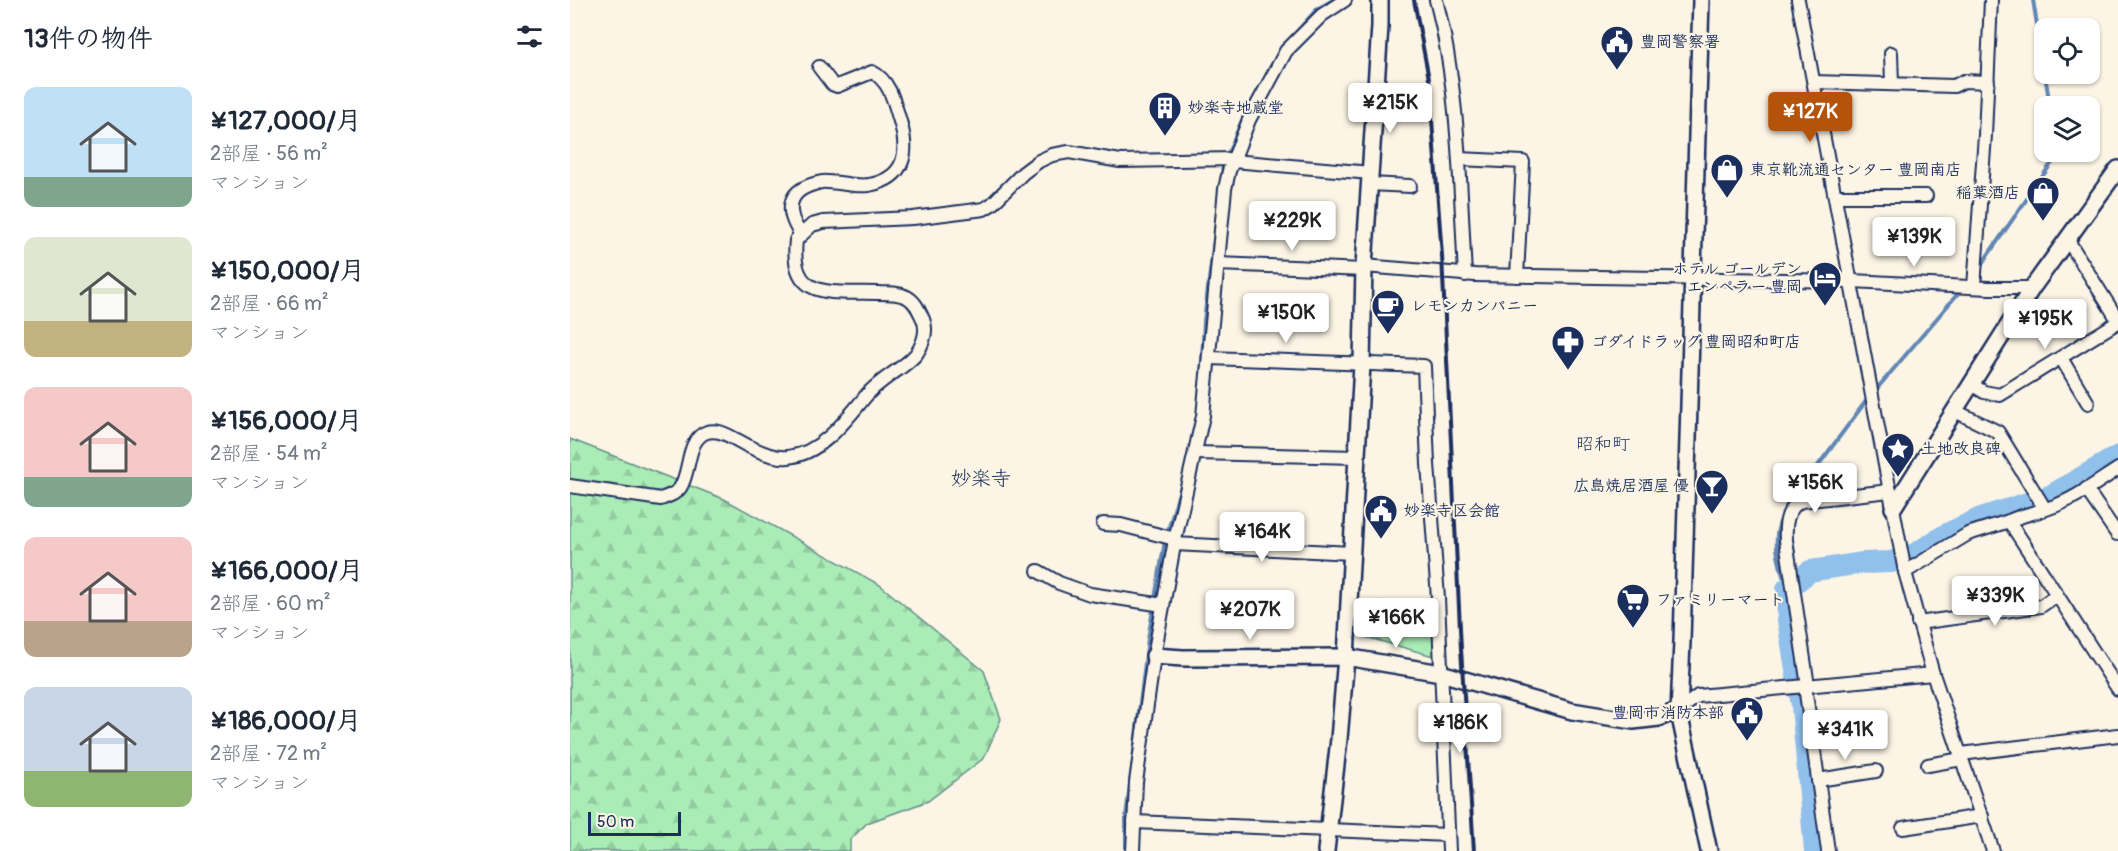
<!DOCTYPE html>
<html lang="ja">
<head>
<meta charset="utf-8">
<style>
  :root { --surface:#fff; --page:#f2f2f3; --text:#1f2937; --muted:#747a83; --accent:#b45309 }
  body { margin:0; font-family:Pangolin,"Klee One",sans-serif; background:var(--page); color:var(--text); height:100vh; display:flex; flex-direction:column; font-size:22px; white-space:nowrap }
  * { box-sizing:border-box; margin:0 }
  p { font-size:20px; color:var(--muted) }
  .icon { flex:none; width:33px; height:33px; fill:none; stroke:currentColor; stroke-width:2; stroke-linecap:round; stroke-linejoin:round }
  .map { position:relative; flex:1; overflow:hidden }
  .panel { display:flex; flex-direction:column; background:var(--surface); width:570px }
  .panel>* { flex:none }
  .controls { position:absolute; left:1464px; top:18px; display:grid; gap:12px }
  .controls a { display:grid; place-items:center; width:66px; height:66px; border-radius:12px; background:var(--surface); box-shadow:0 2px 4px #0004; font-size:30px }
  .scale { position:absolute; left:18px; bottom:15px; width:93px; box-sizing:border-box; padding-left:6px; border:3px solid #1b2f5e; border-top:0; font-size:16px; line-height:21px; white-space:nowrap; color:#1b2f5e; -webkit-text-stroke:4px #fcf5e5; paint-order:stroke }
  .price { position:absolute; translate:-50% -51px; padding:0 14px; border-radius:6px; background:#fff; color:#222; font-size:20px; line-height:39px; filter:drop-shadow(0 2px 3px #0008) }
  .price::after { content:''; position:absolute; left:50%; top:36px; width:18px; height:14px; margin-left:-9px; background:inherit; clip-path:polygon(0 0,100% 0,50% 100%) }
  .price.on { background:var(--accent); color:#fff }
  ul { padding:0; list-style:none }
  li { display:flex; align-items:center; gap:18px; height:150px; padding:0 24px }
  li span { display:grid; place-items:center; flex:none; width:168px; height:120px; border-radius:12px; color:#555 }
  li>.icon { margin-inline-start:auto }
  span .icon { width:72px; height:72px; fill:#fffc; stroke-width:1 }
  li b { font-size:26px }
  h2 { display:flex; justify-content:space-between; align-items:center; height:72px; padding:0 24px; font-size:26px }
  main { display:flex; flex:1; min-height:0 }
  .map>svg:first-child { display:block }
  .forest { fill:url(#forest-firs); stroke:#628e8a; stroke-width:1.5 }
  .park { fill:#aaecb6; stroke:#628e8a; stroke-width:1.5 }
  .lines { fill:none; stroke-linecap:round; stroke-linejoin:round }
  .stream { stroke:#6186b3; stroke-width:4 }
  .river { stroke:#90c0eb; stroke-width:22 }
  .minor-casing { stroke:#1b2f5e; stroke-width:16 }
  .tertiary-casing { stroke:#1b2f5e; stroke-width:20 }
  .minor { stroke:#fcf5e5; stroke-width:12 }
  .tertiary { stroke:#fcf5e5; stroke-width:15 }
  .rail { stroke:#1b2f5e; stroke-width:4 }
  .labels { text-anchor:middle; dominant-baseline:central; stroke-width:4.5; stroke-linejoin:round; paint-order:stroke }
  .poi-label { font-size:16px; font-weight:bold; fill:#1b2f5e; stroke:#fcf5e5; text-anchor:start }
  .neighbourhood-label { font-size:18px; fill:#1b2f5e; stroke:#fcf5e5 }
  .quarter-label { font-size:20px; fill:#1b2f5e; stroke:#fcf5e5 }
</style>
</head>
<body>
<main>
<section class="panel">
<h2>13件の物件<svg class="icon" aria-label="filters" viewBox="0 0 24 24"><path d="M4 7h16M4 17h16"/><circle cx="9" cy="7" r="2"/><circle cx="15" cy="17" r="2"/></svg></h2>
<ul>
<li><span style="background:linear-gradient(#bfe0f5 75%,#7fa58c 0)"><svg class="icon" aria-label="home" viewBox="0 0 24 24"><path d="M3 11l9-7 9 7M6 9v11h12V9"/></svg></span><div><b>¥127,000/月</b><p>2部屋 · 56 m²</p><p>マンション</p></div></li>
<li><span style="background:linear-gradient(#dfe7d0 70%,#c2b280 0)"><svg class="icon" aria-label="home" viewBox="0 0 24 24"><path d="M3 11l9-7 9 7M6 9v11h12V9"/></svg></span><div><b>¥150,000/月</b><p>2部屋 · 66 m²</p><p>マンション</p></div></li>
<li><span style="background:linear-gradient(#f6c9c9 75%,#7fa58c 0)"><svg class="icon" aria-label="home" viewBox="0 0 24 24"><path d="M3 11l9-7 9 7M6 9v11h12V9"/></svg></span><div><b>¥156,000/月</b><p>2部屋 · 54 m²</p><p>マンション</p></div></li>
<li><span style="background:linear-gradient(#f6c9c9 70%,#b9a48a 0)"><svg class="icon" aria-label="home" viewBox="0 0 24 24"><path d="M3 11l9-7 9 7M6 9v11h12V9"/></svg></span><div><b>¥166,000/月</b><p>2部屋 · 60 m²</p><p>マンション</p></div></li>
<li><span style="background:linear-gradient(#c9d6e8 70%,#8fb573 0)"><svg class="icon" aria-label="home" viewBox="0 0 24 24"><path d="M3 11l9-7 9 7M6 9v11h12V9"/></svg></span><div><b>¥186,000/月</b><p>2部屋 · 72 m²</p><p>マンション</p></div></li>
</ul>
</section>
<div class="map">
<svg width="1548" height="851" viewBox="0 0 1548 851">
  <defs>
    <pattern id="forest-firs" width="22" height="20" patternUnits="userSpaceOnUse" patternTransform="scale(1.5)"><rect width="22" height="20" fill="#aaecb6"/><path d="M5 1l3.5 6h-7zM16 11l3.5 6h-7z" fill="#92cb9f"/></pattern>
  </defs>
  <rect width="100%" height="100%" fill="#fcf5e5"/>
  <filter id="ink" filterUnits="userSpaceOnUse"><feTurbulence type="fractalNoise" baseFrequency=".0167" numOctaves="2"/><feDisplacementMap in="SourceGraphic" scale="12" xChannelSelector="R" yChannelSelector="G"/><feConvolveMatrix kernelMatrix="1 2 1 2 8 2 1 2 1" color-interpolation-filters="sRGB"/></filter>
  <g filter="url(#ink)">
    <path class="forest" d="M0 439 154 499 310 585 414 671 431 719 414 758 358 801 297 823 280 840V851H0Z"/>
    <path class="park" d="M789 602 866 603 868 651 863 656 796 637 790 630V625H785L786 605Z"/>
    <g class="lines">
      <g class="stream">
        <path d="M1463 0 1480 106"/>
        <path d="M712 48 747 9 763 0"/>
        <path d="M1409 268 1481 164 1487 152"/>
        <path d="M631 378 634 321 653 166 672 120 702 65"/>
        <path d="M1304 392 1391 290"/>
        <path d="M1221 502 1299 397"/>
        <path d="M1213 516C1200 537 1210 566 1217 589"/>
        <path d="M556 851V817L578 639 595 541 612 482"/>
      </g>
      <path class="river" d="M1245 851 1232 706 1218 620 1217 589 1240 571 1292 563 1321 562 1345 554 1375 535 1411 518 1480 496 1548 456"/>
      <g class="minor-casing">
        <g id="minor">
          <path d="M866 0C889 87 890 185 895 275"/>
          <path d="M1228 0 1335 572 1363 674 1423 851"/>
          <path d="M1321 53 1322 84"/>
          <path d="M1244 82 1384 86 1394 81 1418 82"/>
          <path d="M889 159 953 162 947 276"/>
          <path d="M663 161 801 173"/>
          <path d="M800 184 840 186"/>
          <path d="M1265 196H1356"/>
          <path d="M230 233C216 212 216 192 244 184 248 183 253 181 257 182 271 182 285 187 299 185 338 178 339 149 329 118 324 101 319 80 302 72L267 86 262 84 249 67"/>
          <path d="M1497 239 1548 320"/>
          <path d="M648 264 794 270"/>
          <path d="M794 266 905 275 1282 281 1419 288H1462"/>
          <path d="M1404 287 1415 135 1421 0"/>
          <path d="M639 358 854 366 858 464 868 598 879 851"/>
          <path d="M1491 358 1518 403"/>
          <path d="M1401 384 1414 392 1430 395 1548 322"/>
          <path d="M1385 411 1428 432 1475 509"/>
          <path d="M626 453 787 457"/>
          <path d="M0 486 91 499C98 496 106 494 110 488 121 472 116 439 137 432 148 429 157 435 167 440 181 448 202 459 218 457 251 454 276 420 295 397 309 379 337 367 347 353 354 342 358 331 353 319 349 311 346 302 337 297 329 293 319 293 310 293 264 291 219 303 226 240L242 225 253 222 343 218 414 209 422 204 453 173 469 161 482 155 499 152 550 161 664 159"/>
          <path d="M1516 489 1547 534"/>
          <path d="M1439 521C1452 515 1465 513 1479 508 1504 500 1526 483 1548 469"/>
          <path d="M533 524 551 525 605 539"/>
          <path d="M604 544 782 553"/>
          <path d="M468 571 489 583 520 594 593 605"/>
          <path d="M1335 572 1398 534 1439 521 1548 689"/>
          <path d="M1348 623 1471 606 1487 595"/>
          <path d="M1235 686 1258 851"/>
          <path d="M1238 686 1216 540C1215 525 1216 509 1231 501L1320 491"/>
          <path d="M1109 710 1128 696 1363 674"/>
          <path d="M1391 754 1548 735"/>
          <path d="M1358 765 1392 759"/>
          <path d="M1248 780 1306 771"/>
          <path d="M564 822 878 835"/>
          <path d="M1333 828 1412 816"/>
          <path d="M563 851 566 782 584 656 605 540 633 416 655 189 659 171 679 120 716 51 752 15 775 0"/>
        </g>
      </g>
      <g class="tertiary-casing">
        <g id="tertiary">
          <path d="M1131 0 1112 641 1109 713 1139 851"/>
          <path d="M1323 508 1462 288 1548 169"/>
          <path d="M584 656 613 658 776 657 871 673 1002 711 1063 721 1089 718 1109 710"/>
          <path d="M756 851 769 739 776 657 792 364 794 266 810 26V0"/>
        </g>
      </g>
      <use href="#minor" class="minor"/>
      <use href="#tertiary" class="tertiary"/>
      <path class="rail" d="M844 0 859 79 872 256 891 649 904 851"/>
    </g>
  </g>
  <defs>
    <g id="civic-pin" transform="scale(1.725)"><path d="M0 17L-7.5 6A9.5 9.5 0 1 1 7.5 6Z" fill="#1b2f5e" stroke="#fcf5e5"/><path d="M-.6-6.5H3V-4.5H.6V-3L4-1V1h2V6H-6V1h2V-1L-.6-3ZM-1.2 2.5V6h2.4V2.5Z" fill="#fff"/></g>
    <g id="building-pin" transform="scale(1.725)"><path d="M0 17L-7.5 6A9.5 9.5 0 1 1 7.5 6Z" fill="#1b2f5e" stroke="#fcf5e5"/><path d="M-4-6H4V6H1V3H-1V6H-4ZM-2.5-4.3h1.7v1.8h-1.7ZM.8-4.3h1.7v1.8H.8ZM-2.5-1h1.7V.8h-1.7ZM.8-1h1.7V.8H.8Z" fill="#fff"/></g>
    <g id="shop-pin" transform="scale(1.725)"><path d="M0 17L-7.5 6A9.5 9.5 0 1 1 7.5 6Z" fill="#1b2f5e" stroke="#fcf5e5"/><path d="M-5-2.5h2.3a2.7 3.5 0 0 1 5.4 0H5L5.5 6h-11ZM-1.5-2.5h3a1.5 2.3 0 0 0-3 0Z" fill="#fff"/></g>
    <g id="hotel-pin" transform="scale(1.725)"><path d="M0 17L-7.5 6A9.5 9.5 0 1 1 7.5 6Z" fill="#1b2f5e" stroke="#fcf5e5"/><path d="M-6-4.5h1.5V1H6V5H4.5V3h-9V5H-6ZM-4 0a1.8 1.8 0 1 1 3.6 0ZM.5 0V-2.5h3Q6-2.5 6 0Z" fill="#fff"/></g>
    <g id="cafe-pin" transform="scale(1.725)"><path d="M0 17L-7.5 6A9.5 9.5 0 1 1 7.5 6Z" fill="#1b2f5e" stroke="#fcf5e5"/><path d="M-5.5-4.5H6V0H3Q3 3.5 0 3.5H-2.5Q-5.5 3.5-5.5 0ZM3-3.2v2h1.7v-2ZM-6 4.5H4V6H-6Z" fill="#fff"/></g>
    <g id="pharmacy-pin" transform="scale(1.725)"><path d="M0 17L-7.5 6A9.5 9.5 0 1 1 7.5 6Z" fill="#1b2f5e" stroke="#fcf5e5"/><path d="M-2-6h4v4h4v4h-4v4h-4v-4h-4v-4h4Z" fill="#fff"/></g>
    <g id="sight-pin" transform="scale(1.725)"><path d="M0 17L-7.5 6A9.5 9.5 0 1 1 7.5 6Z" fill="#1b2f5e" stroke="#fcf5e5"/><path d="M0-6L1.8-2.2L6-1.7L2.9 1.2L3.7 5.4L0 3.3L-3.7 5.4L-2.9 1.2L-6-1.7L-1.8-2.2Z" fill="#fff"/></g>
    <g id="bar-pin" transform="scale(1.725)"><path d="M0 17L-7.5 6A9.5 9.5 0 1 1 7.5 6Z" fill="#1b2f5e" stroke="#fcf5e5"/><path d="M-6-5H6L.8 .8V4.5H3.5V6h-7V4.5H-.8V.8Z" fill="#fff"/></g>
    <g id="supermarket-pin" transform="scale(1.725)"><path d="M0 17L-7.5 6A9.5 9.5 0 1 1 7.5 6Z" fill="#1b2f5e" stroke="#fcf5e5"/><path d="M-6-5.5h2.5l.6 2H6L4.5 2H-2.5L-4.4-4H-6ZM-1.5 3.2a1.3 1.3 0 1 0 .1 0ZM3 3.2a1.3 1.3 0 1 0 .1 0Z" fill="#fff"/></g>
  </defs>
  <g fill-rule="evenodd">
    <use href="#civic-pin" x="1047" y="42"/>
    <use href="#building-pin" x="595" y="108"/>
    <use href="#shop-pin" x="1157" y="170"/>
    <use href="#shop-pin" x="1473" y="193"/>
    <use href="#hotel-pin" x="1255" y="278"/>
    <use href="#cafe-pin" x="818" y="306"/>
    <use href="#pharmacy-pin" x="998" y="342"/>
    <use href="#sight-pin" x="1328" y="449"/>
    <use href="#bar-pin" x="1142" y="486"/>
    <use href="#civic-pin" x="811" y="511"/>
    <use href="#supermarket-pin" x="1063" y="600"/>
    <use href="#civic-pin" x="1177" y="713"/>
  </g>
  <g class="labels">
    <g class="poi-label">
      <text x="1070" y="42">豊岡警察署</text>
      <text x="618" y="108">妙楽寺地蔵堂</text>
      <text x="1180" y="170">東京靴流通センター 豊岡南店</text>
      <text x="1450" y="193" text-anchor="end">稲葉酒店</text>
      <text x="1232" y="269" text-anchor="end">ホテル ゴールデン<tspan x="1232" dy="18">エンペラー 豊岡</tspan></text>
      <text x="841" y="306">レモンカンパニー</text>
      <text x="1021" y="342">ゴダイドラッグ 豊岡昭和町店</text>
      <text x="1351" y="449">土地改良碑</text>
      <text x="1119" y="486" text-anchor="end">広島焼居酒屋 優</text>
      <text x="834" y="511">妙楽寺区会館</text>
      <text x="1086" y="600">ファミリーマート</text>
      <text x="1154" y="713" text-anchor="end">豊岡市消防本部</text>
    </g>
    <g class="neighbourhood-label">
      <text x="1033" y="444">昭和町</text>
    </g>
    <g class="quarter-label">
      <text x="411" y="478">妙楽寺</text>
    </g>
  </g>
</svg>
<div class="controls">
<a><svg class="icon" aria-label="locate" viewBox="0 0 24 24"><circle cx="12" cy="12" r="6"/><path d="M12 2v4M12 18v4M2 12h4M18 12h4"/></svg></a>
<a><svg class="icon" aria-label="layers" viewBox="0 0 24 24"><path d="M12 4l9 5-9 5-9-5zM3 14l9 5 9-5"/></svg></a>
</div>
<div class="scale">50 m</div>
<b class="price" style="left:820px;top:134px">¥215K</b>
<b class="price on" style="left:1240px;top:143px">¥127K</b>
<b class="price" style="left:722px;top:252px">¥229K</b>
<b class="price" style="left:1344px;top:268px">¥139K</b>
<b class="price" style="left:716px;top:344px">¥150K</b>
<b class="price" style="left:1475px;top:350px">¥195K</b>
<b class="price" style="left:1245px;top:514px">¥156K</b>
<b class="price" style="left:692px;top:563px">¥164K</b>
<b class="price" style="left:1425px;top:627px">¥339K</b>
<b class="price" style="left:680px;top:641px">¥207K</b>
<b class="price" style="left:826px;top:649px">¥166K</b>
<b class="price" style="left:890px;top:754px">¥186K</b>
<b class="price" style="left:1275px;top:761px">¥341K</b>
</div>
</main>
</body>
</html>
